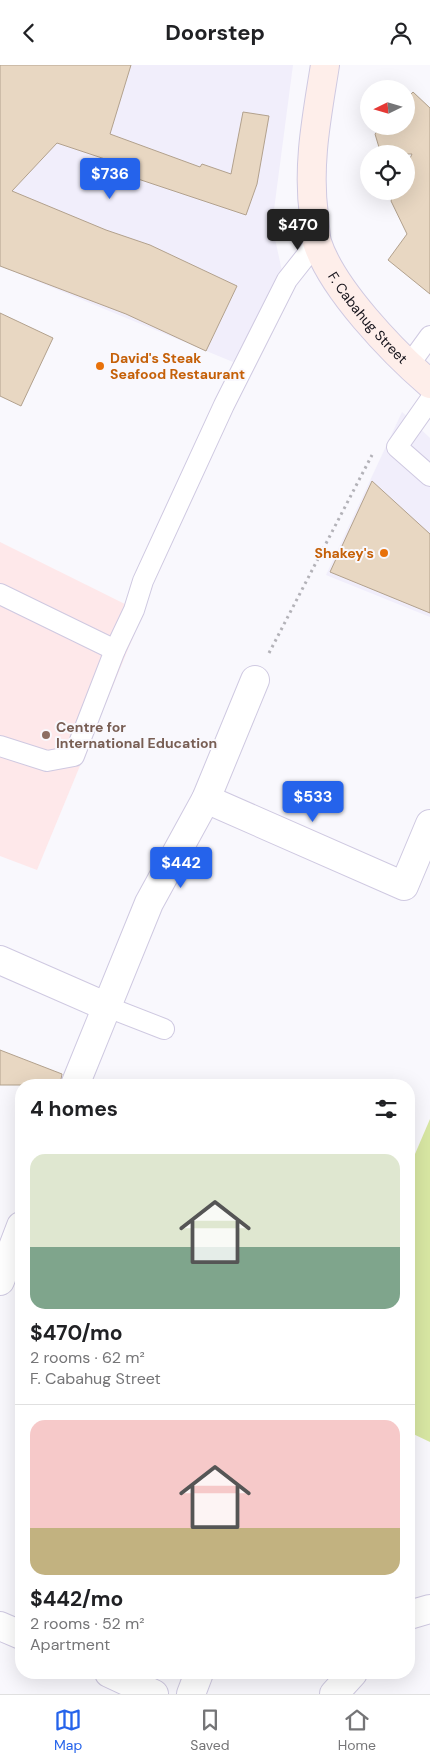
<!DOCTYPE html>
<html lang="en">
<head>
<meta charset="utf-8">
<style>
  :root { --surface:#fff; --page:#f2f2f2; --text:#202124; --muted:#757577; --line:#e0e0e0; --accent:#2563eb }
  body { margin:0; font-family:"DM Sans",sans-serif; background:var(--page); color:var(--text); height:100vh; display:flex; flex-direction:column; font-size:19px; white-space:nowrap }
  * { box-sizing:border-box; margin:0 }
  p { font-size:16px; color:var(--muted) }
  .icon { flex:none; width:28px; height:28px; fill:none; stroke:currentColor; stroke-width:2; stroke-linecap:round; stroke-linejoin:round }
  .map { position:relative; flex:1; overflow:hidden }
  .sheet { position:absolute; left:15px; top:1014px; width:400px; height:600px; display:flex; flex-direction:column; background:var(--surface); border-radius:20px; box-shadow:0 5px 20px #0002 }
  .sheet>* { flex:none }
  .needle { width:32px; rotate:265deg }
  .tools { position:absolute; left:360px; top:15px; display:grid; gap:10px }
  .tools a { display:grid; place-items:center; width:55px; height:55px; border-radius:50%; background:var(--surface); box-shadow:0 5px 20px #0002; font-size:25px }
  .price { position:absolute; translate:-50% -42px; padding:0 11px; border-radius:5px; background:var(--accent); color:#fff; font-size:16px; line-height:32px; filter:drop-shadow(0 1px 2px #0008) }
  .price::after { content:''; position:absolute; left:50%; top:30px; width:15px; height:11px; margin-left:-8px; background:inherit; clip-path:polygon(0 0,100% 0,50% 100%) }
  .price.selected { background:#222; color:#fff }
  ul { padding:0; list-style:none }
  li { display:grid; align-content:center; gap:10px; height:265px; padding:0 15px }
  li+li { border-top:1px solid var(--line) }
  li span { display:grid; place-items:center; height:155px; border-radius:15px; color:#555 }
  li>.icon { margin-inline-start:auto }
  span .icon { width:90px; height:90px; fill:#fffc; stroke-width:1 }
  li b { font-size:21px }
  h2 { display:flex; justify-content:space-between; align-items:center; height:60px; padding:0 15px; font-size:21px }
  header { display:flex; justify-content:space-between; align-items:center; height:65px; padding:0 15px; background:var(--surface); font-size:22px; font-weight:700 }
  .tabs { display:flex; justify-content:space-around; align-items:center; height:70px; border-top:1px solid var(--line); background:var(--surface); font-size:14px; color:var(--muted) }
  .tabs a { display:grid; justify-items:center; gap:2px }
  .tabs .selected { color:var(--accent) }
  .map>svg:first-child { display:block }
  .built { fill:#f1eefb }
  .education { fill:#fee8ea }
  .green { fill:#d8e7a3 }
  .building { fill:#e8d7c2; stroke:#b2a18d }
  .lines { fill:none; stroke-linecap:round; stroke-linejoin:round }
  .service-casing { stroke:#cfc9e1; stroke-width:22 }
  .minor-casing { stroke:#cfc9e1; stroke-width:30 }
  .secondary-casing { stroke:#cfc9e1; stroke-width:30 }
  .path { stroke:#b3b2b8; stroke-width:3; stroke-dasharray:2.5 4; stroke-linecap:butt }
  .service { stroke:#fff; stroke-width:20 }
  .minor { stroke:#fff; stroke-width:28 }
  .secondary { stroke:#feeeea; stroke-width:28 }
  .food-dot { fill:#e8710a; stroke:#f9f8fd; stroke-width:2 }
  .education-dot { fill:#8d6e63; stroke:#f9f8fd; stroke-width:2 }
  .labels { text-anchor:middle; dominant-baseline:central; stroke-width:4; stroke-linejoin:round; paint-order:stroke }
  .street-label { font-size:14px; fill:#131119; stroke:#f9f8fd }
  .food-label { font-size:14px; font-weight:bold; fill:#c56008; stroke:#f9f8fd; text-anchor:start }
  .education-label { font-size:14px; font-weight:bold; fill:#785e54; stroke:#f9f8fd; text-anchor:start }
</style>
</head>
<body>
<header><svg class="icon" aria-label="back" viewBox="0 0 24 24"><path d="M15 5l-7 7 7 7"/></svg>Doorstep<svg class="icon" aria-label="person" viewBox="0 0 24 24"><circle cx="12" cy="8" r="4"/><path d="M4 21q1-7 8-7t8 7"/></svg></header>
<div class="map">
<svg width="430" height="1629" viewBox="0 0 430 1629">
  <rect width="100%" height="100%" fill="#f9f8fd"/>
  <g class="built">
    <path d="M0 0H293L272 160 282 206 233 297 0 201Z"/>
    <path d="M402 347 430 373V552L326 510Z"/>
  </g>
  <path class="education" d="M0 477 143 548 37 805 0 791Z"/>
  <path class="green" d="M430 1054V1377L409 1367V1103Z"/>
  <g class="building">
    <path d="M0 0H131L110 69 200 102 202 99 231 109 243 47 269 51 257 119 246 150 102 102 105 94 57 78 12 126 106 165 150 180 237 221 206 286 126 249 0 201Z"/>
    <path d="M413 27 430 43V229L388 195 407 169 391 136 395 126H406V102L412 89H381L375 69 382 61H406V34Z"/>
    <path d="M0 248 53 273 21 341 0 331Z"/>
    <path d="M372 416 430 469V548L330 507Z"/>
    <path d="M0 985 62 1009 60 1020H0Z"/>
  </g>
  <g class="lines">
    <g class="service-casing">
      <g id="service">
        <path d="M409 300 430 271"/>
        <path d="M430 335 397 382 430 411"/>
        <path d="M0 529 115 585"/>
        <path d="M0 681 47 696 74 691 115 585 134 545 143 516 224 340 287 215 317 177"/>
        <path d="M105 941 164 964"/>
      </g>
    </g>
    <g class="minor-casing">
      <g id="minor">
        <path d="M206 734 404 821 430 759"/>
        <path d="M0 895 105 941"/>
        <path d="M75 1020 149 838 206 734 255 615"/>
        <path d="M0 1216 21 1161"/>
        <path d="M409 1550 430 1544"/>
        <path d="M0 1561 21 1570"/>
        <path d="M109 1608 154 1629"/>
        <path d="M191 1629 199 1608"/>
        <path d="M334 1629 353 1608"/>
      </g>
    </g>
    <g class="secondary-casing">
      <g id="secondary">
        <path id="s1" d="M325 0C317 51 307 99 314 151 315 159 315 169 317 177 332 224 393 287 430 319"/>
      </g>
    </g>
    <path class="path" d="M269 588 372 390"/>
    <use href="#service" class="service"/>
    <use href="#minor" class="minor"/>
    <use href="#secondary" class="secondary"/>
  </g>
  <g class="food-dot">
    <circle cx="100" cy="301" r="5"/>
    <circle cx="384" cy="488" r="5"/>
  </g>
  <circle class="education-dot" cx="46" cy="670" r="5"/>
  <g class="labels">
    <g class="street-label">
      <text stroke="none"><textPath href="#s1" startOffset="270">F. Cabahug Street</textPath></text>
    </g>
    <g class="food-label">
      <text x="110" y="293">David's Steak<tspan x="110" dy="16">Seafood Restaurant</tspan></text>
      <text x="374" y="488" text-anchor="end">Shakey's</text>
    </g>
    <g class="education-label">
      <text x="56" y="662">Centre for<tspan x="56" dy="16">International Education</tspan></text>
    </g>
  </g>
</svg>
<div class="tools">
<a><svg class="needle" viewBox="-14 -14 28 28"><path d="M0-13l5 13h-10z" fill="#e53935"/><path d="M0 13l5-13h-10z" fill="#757577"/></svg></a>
<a><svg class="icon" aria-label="locate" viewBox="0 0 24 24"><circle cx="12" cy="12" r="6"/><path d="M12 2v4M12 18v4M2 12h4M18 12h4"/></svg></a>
</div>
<b class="price" style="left:110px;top:135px">$736</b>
<b class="price selected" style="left:298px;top:186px">$470</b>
<b class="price" style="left:313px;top:758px">$533</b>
<b class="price" style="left:181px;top:824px">$442</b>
<section class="sheet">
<h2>4 homes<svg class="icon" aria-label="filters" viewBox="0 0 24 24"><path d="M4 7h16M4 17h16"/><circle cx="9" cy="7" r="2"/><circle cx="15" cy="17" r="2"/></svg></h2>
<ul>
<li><span style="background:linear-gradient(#dfe7d0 60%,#7fa58c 0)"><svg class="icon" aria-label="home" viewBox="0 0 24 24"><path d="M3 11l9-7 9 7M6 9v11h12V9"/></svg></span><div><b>$470/mo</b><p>2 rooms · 62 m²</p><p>F. Cabahug Street</p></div></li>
<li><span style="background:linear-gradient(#f6c9c9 70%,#c2b280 0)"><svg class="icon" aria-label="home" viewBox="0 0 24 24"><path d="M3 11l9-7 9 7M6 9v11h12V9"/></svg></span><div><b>$442/mo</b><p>2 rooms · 52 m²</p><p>Apartment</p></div></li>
</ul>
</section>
</div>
<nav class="tabs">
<a class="selected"><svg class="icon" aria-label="map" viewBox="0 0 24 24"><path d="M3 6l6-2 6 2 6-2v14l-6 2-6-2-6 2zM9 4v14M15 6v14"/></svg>Map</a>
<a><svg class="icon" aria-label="saved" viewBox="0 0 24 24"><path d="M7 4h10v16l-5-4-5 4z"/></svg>Saved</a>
<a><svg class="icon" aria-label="home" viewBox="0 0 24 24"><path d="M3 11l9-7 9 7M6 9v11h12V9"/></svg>Home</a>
</nav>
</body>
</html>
